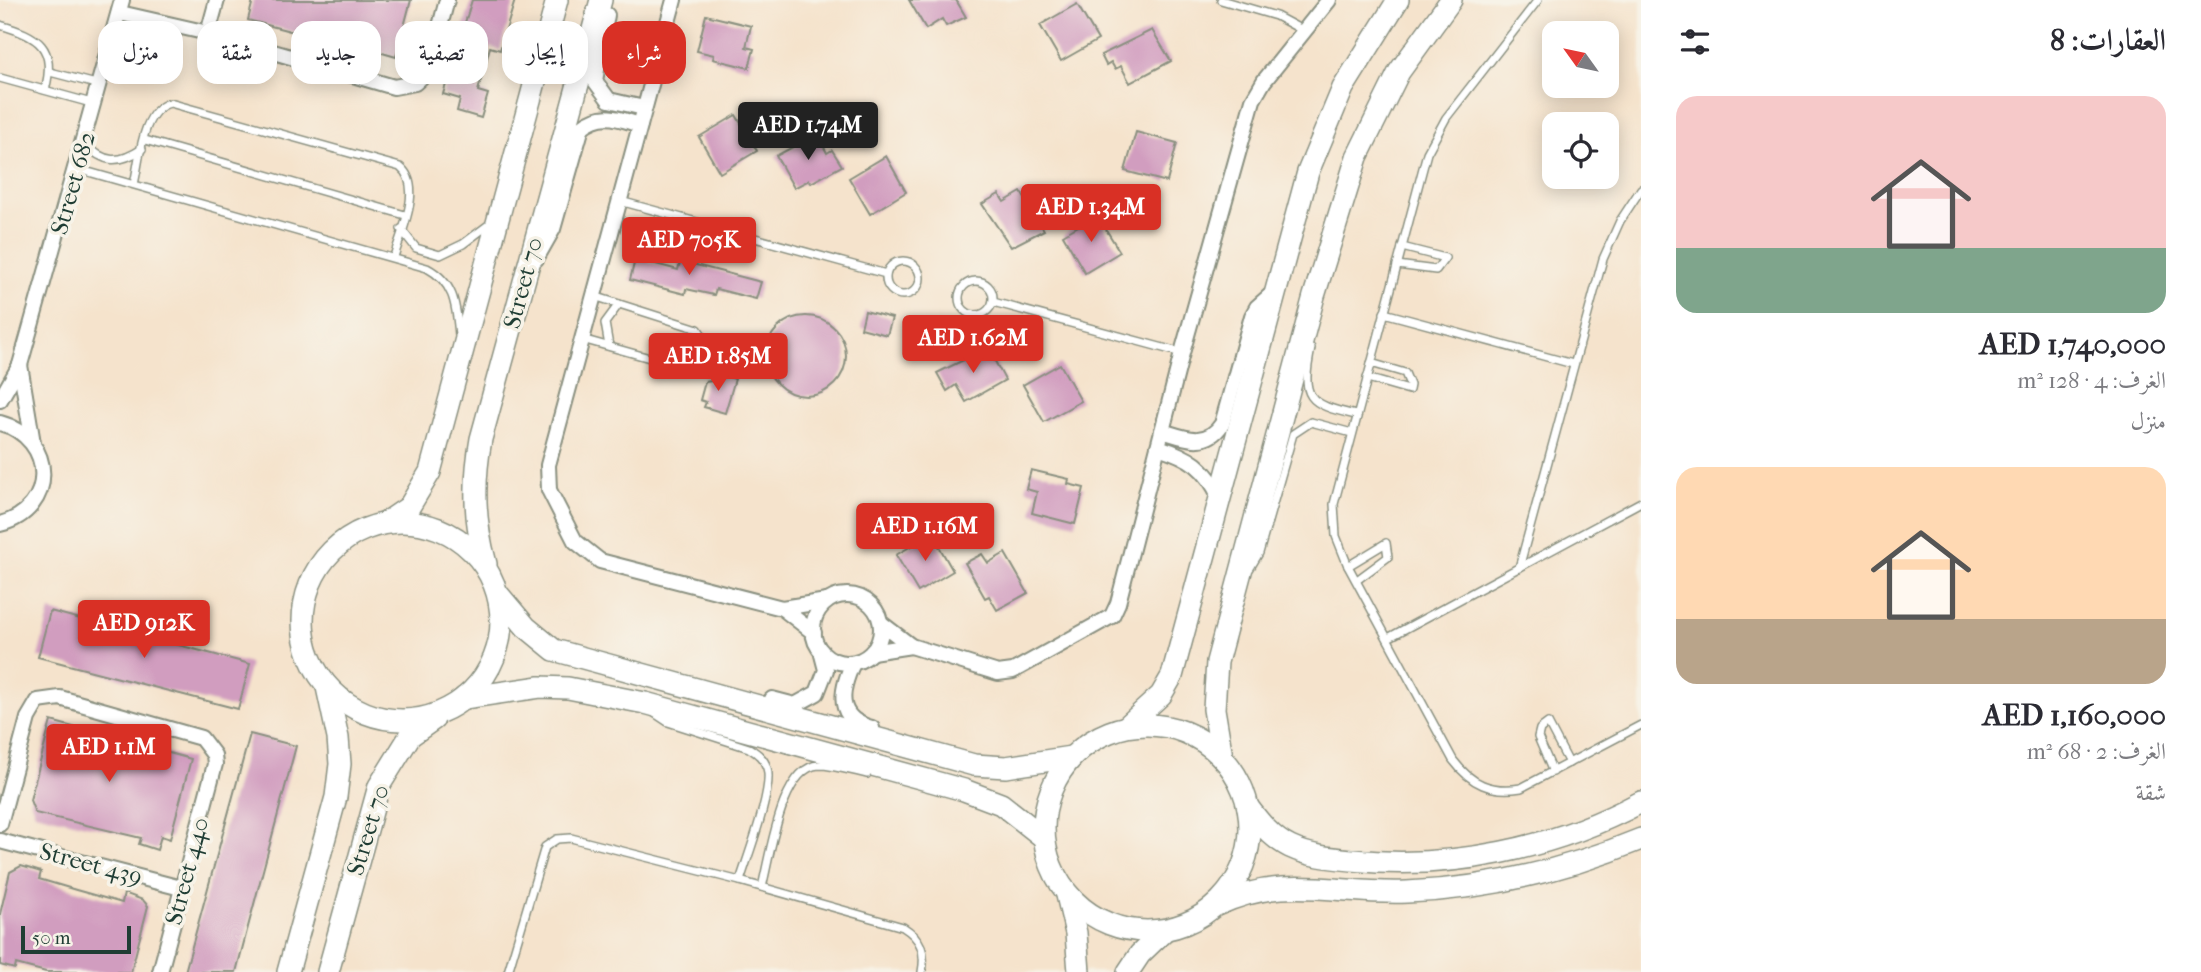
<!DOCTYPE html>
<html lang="ar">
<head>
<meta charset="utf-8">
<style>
  :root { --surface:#fff; --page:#f2f2f3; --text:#2b2b33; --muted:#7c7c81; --accent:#d93025 }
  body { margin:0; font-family:"IM FELL French Canon",Amiri,serif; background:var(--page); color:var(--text); direction:rtl; height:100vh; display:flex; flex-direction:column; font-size:26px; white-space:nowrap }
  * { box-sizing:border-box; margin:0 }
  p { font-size:23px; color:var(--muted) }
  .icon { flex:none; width:38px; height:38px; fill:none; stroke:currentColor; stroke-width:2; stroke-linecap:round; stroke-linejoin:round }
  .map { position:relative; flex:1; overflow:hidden; direction:ltr }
  .side { display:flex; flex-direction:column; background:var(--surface); width:560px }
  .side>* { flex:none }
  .banner { position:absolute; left:21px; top:21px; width:665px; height:63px; direction:rtl; display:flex; gap:14px }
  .needle { width:46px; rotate:303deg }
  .fabs { position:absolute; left:1542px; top:21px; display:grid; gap:14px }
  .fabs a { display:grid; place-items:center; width:77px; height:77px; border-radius:14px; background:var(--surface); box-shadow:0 4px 18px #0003; font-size:35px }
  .scale { position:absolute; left:21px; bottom:18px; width:110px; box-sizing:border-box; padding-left:7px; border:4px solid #1f3d34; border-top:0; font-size:19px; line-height:24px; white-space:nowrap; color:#1f3d34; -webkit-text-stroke:5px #f7f3e8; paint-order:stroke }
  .price { position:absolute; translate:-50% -60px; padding:0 16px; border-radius:7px; background:var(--accent); color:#fff; font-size:23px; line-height:46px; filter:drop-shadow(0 2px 4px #0008) }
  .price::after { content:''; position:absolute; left:50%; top:42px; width:21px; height:16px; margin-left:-10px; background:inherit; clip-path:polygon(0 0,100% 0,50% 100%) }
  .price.selected { background:#222; color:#fff }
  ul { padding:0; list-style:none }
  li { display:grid; align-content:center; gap:14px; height:371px; padding:0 35px }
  li span { display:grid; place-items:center; height:217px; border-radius:21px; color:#555 }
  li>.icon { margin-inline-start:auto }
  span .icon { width:126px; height:126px; fill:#fffc; stroke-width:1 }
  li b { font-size:30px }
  h2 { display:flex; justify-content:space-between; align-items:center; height:84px; padding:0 35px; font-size:30px }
  .chip { padding:0 24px; border-radius:21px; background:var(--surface); box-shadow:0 4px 18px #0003; font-size:24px; line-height:63px }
  .chip.selected { background:var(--accent); color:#fff }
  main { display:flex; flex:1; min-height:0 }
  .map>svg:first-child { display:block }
  .building { fill:#d19dbf }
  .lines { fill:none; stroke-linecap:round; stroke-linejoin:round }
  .lane-casing { stroke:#8a9080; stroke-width:10 }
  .street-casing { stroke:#8a9080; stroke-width:18 }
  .secondary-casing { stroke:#8a9080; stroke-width:24 }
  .lane { stroke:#fff; stroke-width:7 }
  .street { stroke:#fff; stroke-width:14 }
  .secondary { stroke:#fff; stroke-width:21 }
  .labels { text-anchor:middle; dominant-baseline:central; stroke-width:7; stroke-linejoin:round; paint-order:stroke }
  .street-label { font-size:24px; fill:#1f3d34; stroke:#f7f3e8 }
</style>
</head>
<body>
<main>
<section class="side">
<h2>العقارات: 8<svg class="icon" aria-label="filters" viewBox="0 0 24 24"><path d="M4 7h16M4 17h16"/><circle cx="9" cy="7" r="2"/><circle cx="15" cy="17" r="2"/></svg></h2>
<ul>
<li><span style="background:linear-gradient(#f6c9c9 70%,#7fa58c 0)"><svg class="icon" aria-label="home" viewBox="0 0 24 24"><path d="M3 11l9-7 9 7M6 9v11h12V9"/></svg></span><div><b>AED 1,740,000</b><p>الغرف: 4 · 128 m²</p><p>منزل</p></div></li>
<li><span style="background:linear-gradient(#ffd9b3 70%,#b9a48a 0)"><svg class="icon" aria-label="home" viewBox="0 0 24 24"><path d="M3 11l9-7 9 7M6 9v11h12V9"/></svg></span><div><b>AED 1,160,000</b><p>الغرف: 2 · 68 m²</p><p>شقة</p></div></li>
</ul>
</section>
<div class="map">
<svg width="1641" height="972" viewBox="0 0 1641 972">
  <rect width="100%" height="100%" fill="#f7f3e8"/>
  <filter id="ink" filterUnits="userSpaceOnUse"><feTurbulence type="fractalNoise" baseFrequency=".0143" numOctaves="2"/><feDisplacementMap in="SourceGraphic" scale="14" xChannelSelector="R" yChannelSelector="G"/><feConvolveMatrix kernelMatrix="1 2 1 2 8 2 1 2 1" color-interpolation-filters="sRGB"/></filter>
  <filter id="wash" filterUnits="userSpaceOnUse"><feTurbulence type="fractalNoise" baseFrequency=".00686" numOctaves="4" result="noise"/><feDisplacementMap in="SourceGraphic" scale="28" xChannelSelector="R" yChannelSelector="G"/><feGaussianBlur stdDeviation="1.57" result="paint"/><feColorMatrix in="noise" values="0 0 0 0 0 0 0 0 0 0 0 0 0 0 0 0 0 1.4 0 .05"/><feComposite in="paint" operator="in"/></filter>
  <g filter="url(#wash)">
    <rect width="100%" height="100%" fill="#f5e3cc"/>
    <g id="blocks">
      <g class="building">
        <path d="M253 0H411L396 57 314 33 313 37 248 20Z"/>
        <path d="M472 0H515L500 50 490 47 478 91 488 94 481 118 457 111 460 99 443 94Z"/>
        <path d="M909 0H956L966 17 946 26 942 19 926 29Z"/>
        <path d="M1077 4 1098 40 1061 61 1040 25Z"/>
        <path d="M706 15 751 26 746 47 754 49 749 68 713 59 714 55 697 51Z"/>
        <path d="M1152 30 1171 61 1130 83 1121 66 1115 69 1111 62 1106 65 1101 55Z"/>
        <path d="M736 115 757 151 720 173 699 137Z"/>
        <path d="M1136 132 1177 143 1167 182 1125 171Z"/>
        <path d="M817 134 827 153 832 150 842 166 811 183 809 180 794 188 776 156Z"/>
        <path d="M886 156 906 192 870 214 849 178Z"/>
        <path d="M1021 192 1044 230 1011 247 982 204 999 194 1004 202Z"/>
        <path d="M1097 215 1120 252 1085 273 1063 235Z"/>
        <path d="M639 243 652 246 648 262 678 270 682 254 694 257 692 264 761 282 756 299 716 289 714 295 686 289 685 294 630 280Z"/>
        <path d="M865 311 892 318 887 335 861 328Z"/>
        <circle cx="806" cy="356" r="40"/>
        <path d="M988 348 1005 380 966 402 956 385 947 391 937 373Z"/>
        <path d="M1060 364 1081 401 1044 422 1023 385Z"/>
        <path d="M714 373 735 379 725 413 704 407 706 402 700 400 705 382 712 381Z"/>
        <path d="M1031 470 1069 479 1068 484 1084 488 1075 524 1032 513 1037 492 1026 489Z"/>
        <path d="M932 534 953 571 918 592 896 555Z"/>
        <path d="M1005 553 1028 593 997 610 989 596 985 598 965 563 982 554 988 563Z"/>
        <path d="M50 611 250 664 238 709 38 657Z"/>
        <path d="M51 721 191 759 170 839 161 836 157 850 139 844 141 838 35 813 30 800Z"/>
        <path d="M250 734 296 746 236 972H185Z"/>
        <path d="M21 866 41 872 39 879 76 890 122 903 124 893 143 900 148 906 131 972H46L16 964 15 969 0 965V914L10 872Z"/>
      </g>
    </g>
  </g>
  <g filter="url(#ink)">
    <use href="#blocks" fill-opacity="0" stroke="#8a9080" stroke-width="2"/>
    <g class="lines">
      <g class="lane-casing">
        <g id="lane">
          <path d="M1221 0 1276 16 1304 31"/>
          <path d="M1538 0 1446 118 1427 153 1334 504 1336 536 1348 566 1453 760C1471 784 1491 793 1521 788L1641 725"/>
          <path d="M0 25C38 36 57 47 45 90"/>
          <path d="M50 72 100 85"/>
          <path d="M0 78 95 104"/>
          <path d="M145 140 405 215"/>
          <path d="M84 143C104 164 119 164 142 149"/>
          <path d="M78 169 427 268C455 283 456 306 459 335"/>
          <path d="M134 184C140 160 141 110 170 103L400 167C424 186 401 232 394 257"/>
          <path d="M620 201 886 274"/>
          <path d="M401 229 416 248 440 255 463 244 491 223"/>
          <circle cx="903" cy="278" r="17"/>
          <path d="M1397 265 1436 270 1445 258 1402 247"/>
          <circle cx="976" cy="298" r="17"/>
          <path d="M993 302 1182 353"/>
          <path d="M1384 313 1573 364"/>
          <path d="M582 339 689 369C708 360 711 346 698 329L594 296"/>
          <path d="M609 346 605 323 619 304"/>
          <path d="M1311 348C1301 398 1307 404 1356 415"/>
          <path d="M1367 378 1409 390 1410 385 1405 373 1371 363"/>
          <path d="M1348 566 1386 543 1388 557 1357 580"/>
          <path d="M1250 568 1259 553 1293 434 1311 422 1352 433"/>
          <path d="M1519 568 1603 259 1620 221 1641 189"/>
          <path d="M1388 638 1641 502"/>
          <path d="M653 712 668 722 749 748C757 753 764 758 767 768 774 788 747 858 740 881"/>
          <path d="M1553 772 1538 737 1540 729 1548 723 1569 763"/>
          <path d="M762 887C770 857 781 767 819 765 834 765 852 771 867 774"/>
          <path d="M508 972 545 847 557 839 571 838 740 881 903 927C921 938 926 952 922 972"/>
        </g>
      </g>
      <g class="street-casing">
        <g id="street">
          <path d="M674 0 548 465 549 490 575 541 600 561 782 608 827 601"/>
          <path d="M120 13 208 33 394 87 415 83 428 71 447 0"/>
          <path d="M607 15 595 81 609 100 644 108"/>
          <path d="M208 33 217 0"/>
          <path d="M536 259 553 229 582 127C602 111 617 118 640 125"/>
          <path d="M20 365 33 443"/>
          <path d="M0 400 20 365 122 0"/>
          <path d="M0 423C56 438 57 510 0 524"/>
          <path d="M1162 431C1185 438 1206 448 1222 424L1252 316 1257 307 1275 291"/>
          <path d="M1158 447C1190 457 1206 467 1220 498"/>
          <circle cx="847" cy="629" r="34"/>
          <path d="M782 608 814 633"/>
          <path d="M881 623 911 646 998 673 1013 671 1112 616 1118 603 1182 353 1253 100 1264 81 1329 0"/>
          <path d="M872 652 911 646"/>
          <path d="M853 663C840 691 835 719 872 728"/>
          <path d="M772 699 795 705 817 693 826 670 821 651"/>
          <path d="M0 824 28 718 38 701 60 698 201 738 214 755 215 764 160 972"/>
          <path d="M0 841 181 888"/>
        </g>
      </g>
      <g class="secondary-casing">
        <g id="secondary">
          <circle cx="402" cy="621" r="99"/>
          <path d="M387 522 409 507 430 472 557 0"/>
          <path d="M486 564C474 521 473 483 481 439L601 0"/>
          <path d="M498 594 526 627 554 650 974 765 1006 767 1071 757"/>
          <path d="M464 698 540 687 568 688 645 703 964 790 1001 804 1043 837"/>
          <circle cx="1147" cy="828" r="103"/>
          <path d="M1127 726 1161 695 1172 676 1308 172 1343 88 1398 0"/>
          <path d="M1222 757 1214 709 1217 662 1314 296 1357 157 1399 72 1451 0"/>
          <path d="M1248 807C1260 823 1272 838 1290 847 1309 856 1331 858 1352 860 1452 870 1553 849 1641 802"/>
          <path d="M1067 895 1076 933 1079 972"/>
          <path d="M1217 905C1285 873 1337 895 1407 892 1488 889 1566 870 1641 839"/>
          <path d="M288 972 336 797 340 764 338 738 327 687"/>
          <path d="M328 972 379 786 410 736 434 719"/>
          <path d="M1128 972 1140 954 1165 930"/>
        </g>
      </g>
      <use href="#lane" class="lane"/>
      <use href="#street" class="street"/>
      <use href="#secondary" class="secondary"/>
    </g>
  </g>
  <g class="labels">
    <g class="street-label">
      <text transform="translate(73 183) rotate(-74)">Street 682</text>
      <text transform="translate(523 283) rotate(-75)">Street 70</text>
      <text transform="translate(368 830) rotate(-73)">Street 70</text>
      <text transform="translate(91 864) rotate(15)">Street 439</text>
      <text transform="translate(187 871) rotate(-75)">Street 440</text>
    </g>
  </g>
</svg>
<div class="fabs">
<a><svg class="needle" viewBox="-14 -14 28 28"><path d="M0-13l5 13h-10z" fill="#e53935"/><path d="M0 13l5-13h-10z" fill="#7c7c81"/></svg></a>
<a><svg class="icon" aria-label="locate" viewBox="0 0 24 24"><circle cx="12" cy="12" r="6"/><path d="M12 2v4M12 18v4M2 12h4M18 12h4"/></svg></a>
</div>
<div class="scale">50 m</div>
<b class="price selected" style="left:808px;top:162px">AED 1.74M</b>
<b class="price" style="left:1091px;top:244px">AED 1.34M</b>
<b class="price" style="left:689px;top:277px">AED 705K</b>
<b class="price" style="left:973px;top:375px">AED 1.62M</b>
<b class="price" style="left:718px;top:393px">AED 1.85M</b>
<b class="price" style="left:925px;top:563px">AED 1.16M</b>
<b class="price" style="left:144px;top:660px">AED 912K</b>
<b class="price" style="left:109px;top:784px">AED 1.1M</b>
<div class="banner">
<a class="chip selected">شراء</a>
<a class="chip">إيجار</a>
<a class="chip">تصفية</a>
<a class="chip">جديد</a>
<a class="chip">شقة</a>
<a class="chip">منزل</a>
</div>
</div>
</main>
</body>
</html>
